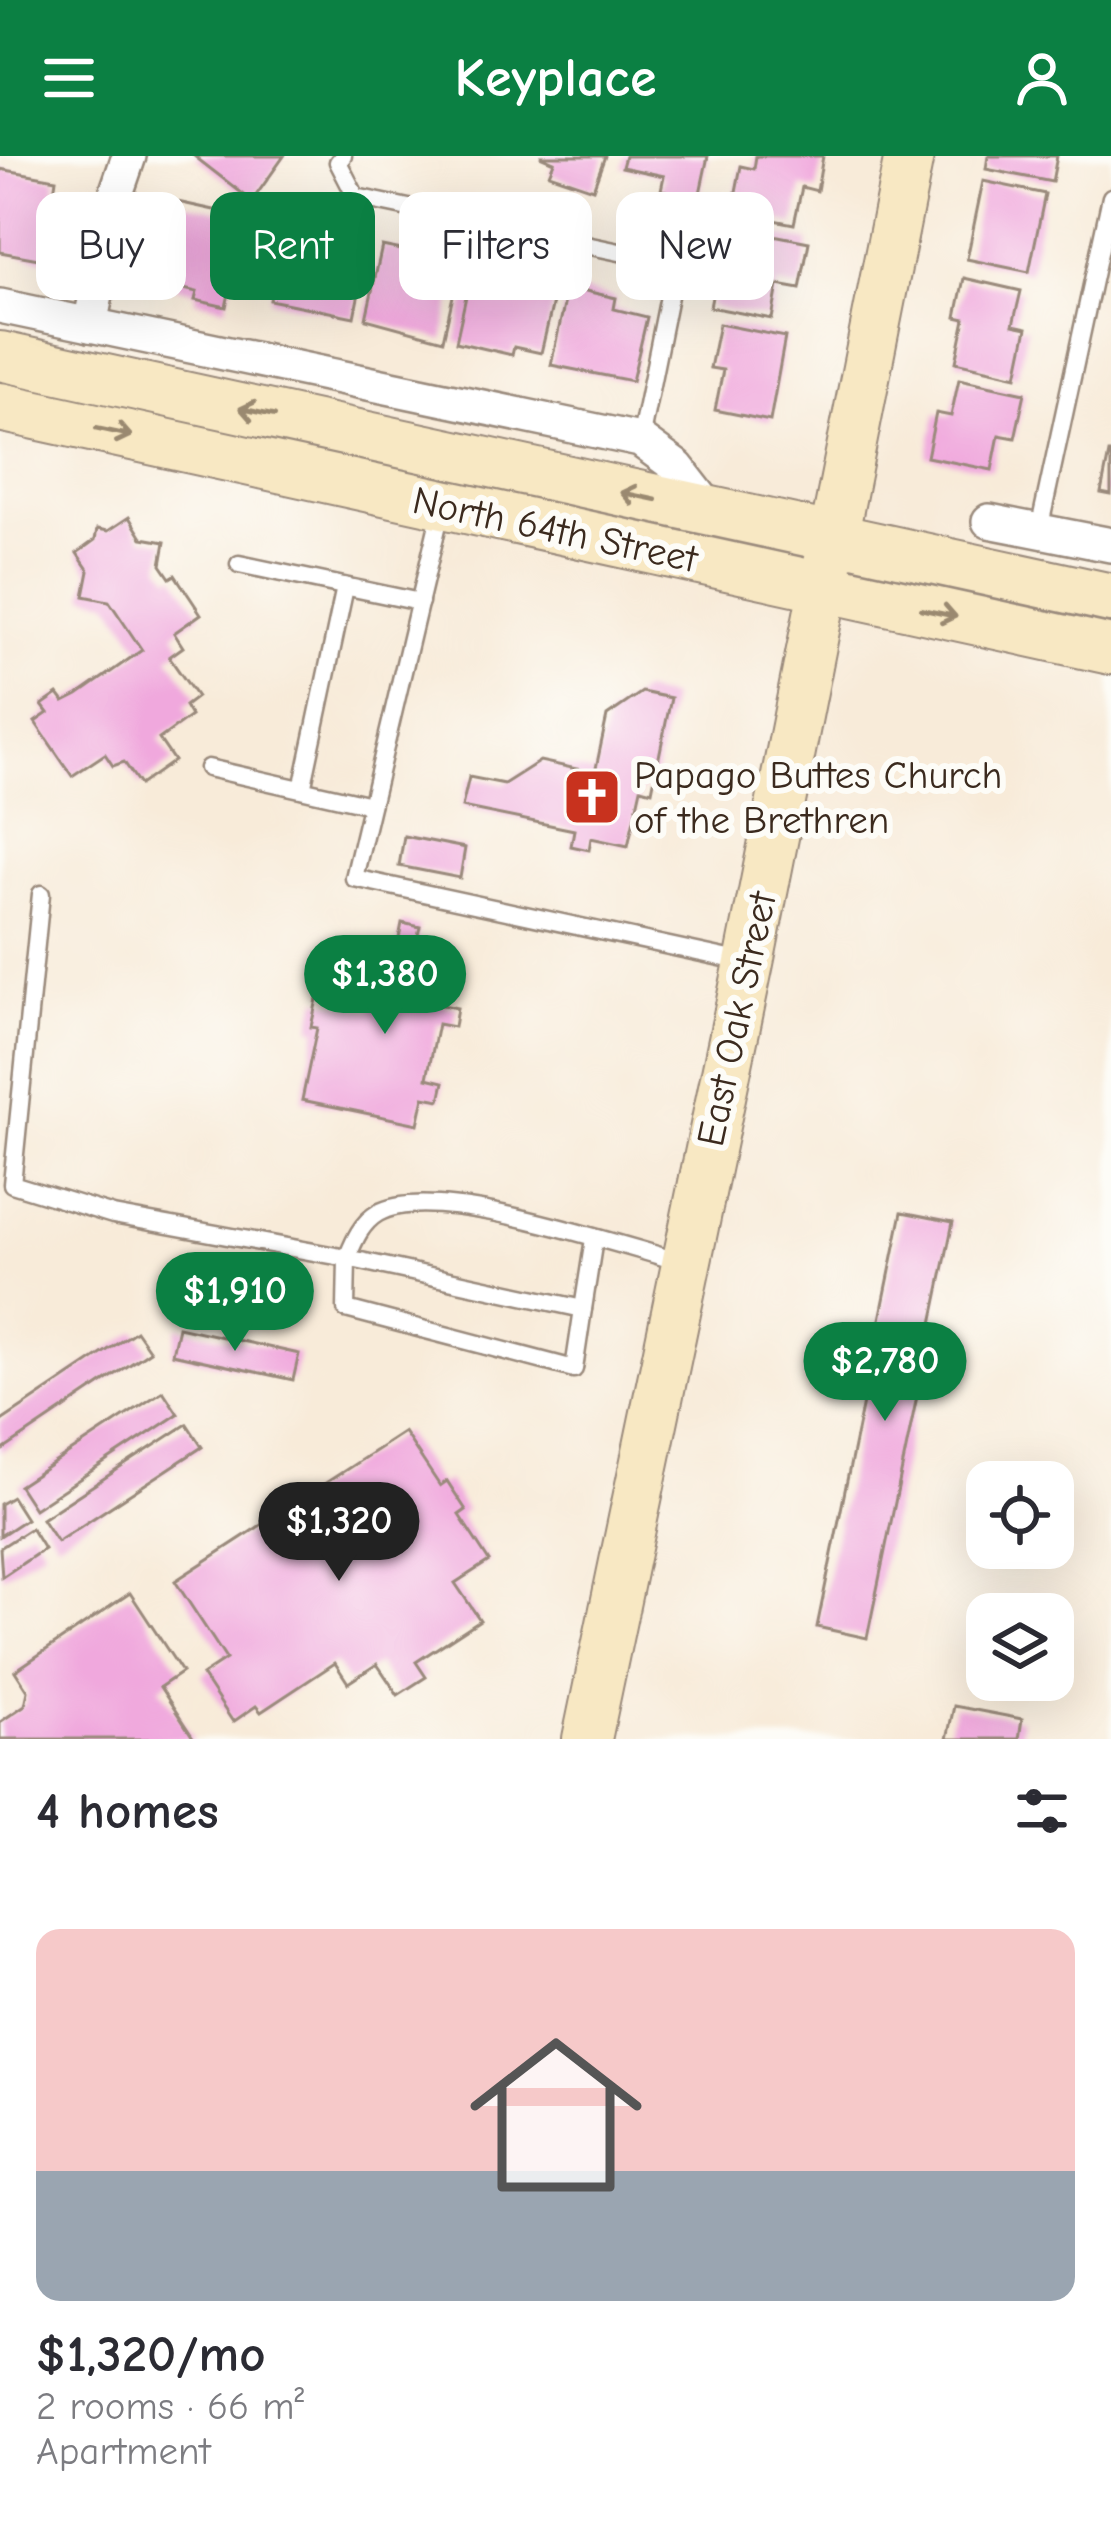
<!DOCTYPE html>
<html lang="en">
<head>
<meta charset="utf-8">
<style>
  :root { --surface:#fff; --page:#f7f7f7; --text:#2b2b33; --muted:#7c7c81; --accent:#0b8043 }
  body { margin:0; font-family:"Comic Neue",sans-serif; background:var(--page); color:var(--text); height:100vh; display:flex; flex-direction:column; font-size:45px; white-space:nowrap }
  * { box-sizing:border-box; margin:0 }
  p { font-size:39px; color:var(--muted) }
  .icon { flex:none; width:66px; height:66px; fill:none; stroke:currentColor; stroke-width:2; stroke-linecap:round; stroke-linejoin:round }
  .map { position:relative; height:1583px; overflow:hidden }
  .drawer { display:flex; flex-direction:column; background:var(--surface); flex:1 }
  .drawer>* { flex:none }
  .top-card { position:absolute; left:36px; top:36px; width:1041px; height:108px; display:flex; gap:24px }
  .buttons { position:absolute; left:966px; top:1305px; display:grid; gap:24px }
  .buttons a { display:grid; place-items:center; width:108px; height:108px; border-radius:24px; background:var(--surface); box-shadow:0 12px 48px #0002; font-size:60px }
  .price { position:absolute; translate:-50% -102px; padding:0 27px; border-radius:42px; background:var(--accent); color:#fff; font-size:39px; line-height:78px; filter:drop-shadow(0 3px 6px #0008) }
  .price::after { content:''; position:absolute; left:50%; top:72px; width:36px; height:27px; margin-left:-18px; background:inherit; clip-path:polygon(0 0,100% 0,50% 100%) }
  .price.current { background:#222; color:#fff }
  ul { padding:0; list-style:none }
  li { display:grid; align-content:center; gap:24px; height:636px; padding:0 36px }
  li span { display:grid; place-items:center; height:372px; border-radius:24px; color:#555 }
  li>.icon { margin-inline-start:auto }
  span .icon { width:216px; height:216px; fill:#fffc; stroke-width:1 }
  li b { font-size:51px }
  h2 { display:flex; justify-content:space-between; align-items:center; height:144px; padding:0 36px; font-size:51px }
  .tag { padding:0 42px; border-radius:24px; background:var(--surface); box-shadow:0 12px 48px #0002; font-size:42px; line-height:108px }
  .tag.current { background:var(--accent); color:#fff }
  header { display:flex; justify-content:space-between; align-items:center; height:156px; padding:0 36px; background:var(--accent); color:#fff; font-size:54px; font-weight:700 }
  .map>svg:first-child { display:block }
  .building { fill:#f0a8dd }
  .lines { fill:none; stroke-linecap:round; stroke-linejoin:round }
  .lane-casing { stroke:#9a8a7c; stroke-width:21 }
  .street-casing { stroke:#9a8a7c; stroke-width:38 }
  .secondary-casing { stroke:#9a8a7c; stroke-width:52 }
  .lane { stroke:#fff; stroke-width:16 }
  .street { stroke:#fff; stroke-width:33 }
  .secondary { stroke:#f8e8c3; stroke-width:48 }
  .oneway { stroke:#9a8970 }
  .labels { text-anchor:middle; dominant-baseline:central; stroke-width:12; stroke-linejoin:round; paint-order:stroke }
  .street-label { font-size:39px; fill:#3b2a1e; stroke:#fdfcf7 }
  .poi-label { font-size:39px; fill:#3b2a1e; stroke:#fdfcf7; text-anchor:start }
</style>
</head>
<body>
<header><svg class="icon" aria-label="menu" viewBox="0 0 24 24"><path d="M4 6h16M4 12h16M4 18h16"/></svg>Keyplace<svg class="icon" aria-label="person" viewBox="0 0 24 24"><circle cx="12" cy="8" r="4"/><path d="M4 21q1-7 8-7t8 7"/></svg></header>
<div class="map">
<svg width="1111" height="1583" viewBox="0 0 1111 1583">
  <rect width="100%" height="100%" fill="#fdfcf7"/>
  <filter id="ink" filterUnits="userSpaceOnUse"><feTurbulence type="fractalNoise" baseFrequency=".00833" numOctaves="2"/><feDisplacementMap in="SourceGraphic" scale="24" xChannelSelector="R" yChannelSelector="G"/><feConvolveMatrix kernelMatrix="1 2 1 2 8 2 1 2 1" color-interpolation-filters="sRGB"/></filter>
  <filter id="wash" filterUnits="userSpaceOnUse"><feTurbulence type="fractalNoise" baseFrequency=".004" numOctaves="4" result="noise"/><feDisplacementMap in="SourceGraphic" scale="48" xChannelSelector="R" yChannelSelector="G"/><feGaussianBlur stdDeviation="2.7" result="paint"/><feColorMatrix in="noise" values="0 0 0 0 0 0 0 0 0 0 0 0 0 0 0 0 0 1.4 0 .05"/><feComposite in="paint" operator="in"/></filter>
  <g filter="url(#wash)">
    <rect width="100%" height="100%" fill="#f8ebd9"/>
    <g id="blocks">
      <g class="building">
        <path d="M194 0H284L252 45Z"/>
        <path d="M540 0H605L593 33 549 18 554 6Z"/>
        <path d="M625 0H708L699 42 661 34 664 20 622 11Z"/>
        <path d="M756 0H823L817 35 802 31 794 68 732 56 741 10 754 13Z"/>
        <path d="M988 0H1057L1052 26 986 13Z"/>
        <path d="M0 13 56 23 44 104 0 96Z"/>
        <path d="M983 25 1045 38 1029 116 967 103Z"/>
        <path d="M173 45 246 61 226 151 195 144 197 136 171 130 179 93 163 89Z"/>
        <path d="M738 72 809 86 800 133 778 129 772 163 710 151 717 116 729 118Z"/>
        <path d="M321 89 367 98 354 161 270 144 280 90 319 98Z"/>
        <path d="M382 90 426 99 423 110 458 118 443 184 366 163Z"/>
        <path d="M511 122 556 133 541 197 514 191 512 199 456 186 468 131 507 140Z"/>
        <path d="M964 122 1021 135 1013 169 1027 172 1017 220 956 206 965 163 956 161Z"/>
        <path d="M568 131 616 142 614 153 647 161 632 225 551 209Z"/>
        <path d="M719 168 785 181 770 265 715 254 723 214 710 212Z"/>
        <path d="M959 223 1025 237 1015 282 999 279 992 314 927 301 936 257 951 260Z"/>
        <path d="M1109 297H1111V339L1101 337Z"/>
        <path d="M129 361 142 382 165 386 161 409 170 422 175 419 201 458 174 477 183 491 169 501 197 541 185 550 191 560 159 583 174 605 140 629 124 606 113 610 105 598 72 620 35 566 48 557 42 549 58 538 64 546 78 539 142 494 109 445 84 440 89 415 77 397 95 384 97 373 108 375Z"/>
        <path d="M642 536 671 542 652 635 641 632 628 690 591 682 589 694 571 690 574 674 462 651 469 621 504 628 540 605 595 617 607 560Z"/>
        <path d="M404 680 465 692 460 722 399 710Z"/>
        <path d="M402 767 420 771 417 783 453 790 442 849 457 852 454 871 438 868 427 922 444 926 440 944 424 941 418 968 302 944 317 872 311 871 317 843 371 854 379 810 393 813Z"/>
        <path d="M902 1056 953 1066 867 1482 817 1471Z"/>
        <path d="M178 1171 299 1198 293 1224 172 1198Z"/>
        <path d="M136 1175 150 1195 0 1296V1266Z"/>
        <path d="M163 1235 178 1258 34 1353 19 1330Z"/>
        <path d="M187 1268 202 1291 57 1386 42 1363Z"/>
        <path d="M404 1276 440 1330 447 1325 466 1354 459 1359 489 1405 455 1427 480 1464 416 1506 426 1521 398 1539 377 1508 348 1527 335 1507 261 1556 256 1550 233 1566 202 1519 226 1503 175 1425Z"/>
        <path d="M12 1341 26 1363 0 1380V1348Z"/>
        <path d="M31 1372 44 1393 2 1421 0 1392Z"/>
        <path d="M130 1437 182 1516 160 1531 194 1583H0V1566L25 1549 28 1535 15 1515Z"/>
        <path d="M954 1550 1022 1563 1019 1583H947Z"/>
      </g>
    </g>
  </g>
  <g filter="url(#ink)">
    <use href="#blocks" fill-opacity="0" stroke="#9a8a7c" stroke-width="3"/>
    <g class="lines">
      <g class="lane-casing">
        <g id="lane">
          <path d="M343 0 338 6 356 41 653 103 671 130 640 284"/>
          <path d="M442 351 354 722 748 807"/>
          <path d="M1039 374 1111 41"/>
          <path d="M239 408 420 446"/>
          <path d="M208 612 371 649"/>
          <path d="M302 633 345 431"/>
          <path d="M41 738 12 1028 113 1059 347 1102C354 1085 361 1067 378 1057 434 1025 620 1090 685 1107"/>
          <path d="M347 1102 583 1153 574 1213 346 1153Z"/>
          <path d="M583 1153 594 1083"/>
        </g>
      </g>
      <g class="street-casing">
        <g id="street">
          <path d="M0 150 640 284 677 311 712 356"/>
          <path d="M90 169 117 35 129 0"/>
          <path d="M989 365 1111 389"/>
        </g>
      </g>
      <g class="secondary-casing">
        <g id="secondary">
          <path d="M0 200 1111 442"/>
          <path d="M0 251 1111 494"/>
          <path d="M587 1583 749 807 909 0"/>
        </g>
      </g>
      <use href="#lane" class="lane"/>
      <use href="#street" class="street"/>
      <use href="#secondary" class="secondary"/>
    </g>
    <defs><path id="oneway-shaft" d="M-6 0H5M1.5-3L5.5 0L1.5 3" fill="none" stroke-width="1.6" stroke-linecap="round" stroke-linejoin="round" transform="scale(3)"/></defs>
    <g class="oneway">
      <use href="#oneway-shaft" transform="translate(257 256) rotate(-168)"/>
      <use href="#oneway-shaft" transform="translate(114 276) rotate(12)"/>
      <use href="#oneway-shaft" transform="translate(638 340) rotate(-168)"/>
      <use href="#oneway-shaft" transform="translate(939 457) rotate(12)"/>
    </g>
  </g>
  <defs>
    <g id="church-square" transform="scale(3)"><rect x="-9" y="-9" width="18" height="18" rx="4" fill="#c8321e" stroke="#fdfcf7"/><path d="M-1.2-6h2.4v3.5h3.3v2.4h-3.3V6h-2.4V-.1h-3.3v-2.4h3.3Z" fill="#fff"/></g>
  </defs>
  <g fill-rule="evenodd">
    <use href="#church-square" x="592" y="641"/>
  </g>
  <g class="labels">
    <g class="street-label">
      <text transform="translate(555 374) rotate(12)">North 64th Street</text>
      <text transform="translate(737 863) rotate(-78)">East Oak Street</text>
    </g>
    <g class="poi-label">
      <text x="634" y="619">Papago Buttes Church<tspan x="634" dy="45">of the Brethren</tspan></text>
    </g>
  </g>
</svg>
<div class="buttons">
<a><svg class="icon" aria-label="locate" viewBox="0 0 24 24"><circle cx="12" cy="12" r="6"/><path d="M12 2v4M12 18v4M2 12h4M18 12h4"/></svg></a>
<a><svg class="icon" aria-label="layers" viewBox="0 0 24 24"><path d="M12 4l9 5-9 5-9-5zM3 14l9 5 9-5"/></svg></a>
</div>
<b class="price" style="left:385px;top:881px">$1,380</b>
<b class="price" style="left:235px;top:1198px">$1,910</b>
<b class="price" style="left:885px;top:1268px">$2,780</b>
<b class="price current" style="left:339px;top:1428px">$1,320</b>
<div class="top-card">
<a class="tag">Buy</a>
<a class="tag current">Rent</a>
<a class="tag">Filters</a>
<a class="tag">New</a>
</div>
</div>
<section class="drawer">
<h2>4 homes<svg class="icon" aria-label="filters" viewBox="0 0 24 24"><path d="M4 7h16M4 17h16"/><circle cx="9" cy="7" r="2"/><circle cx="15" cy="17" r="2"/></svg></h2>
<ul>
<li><span style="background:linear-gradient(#f6c9c9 65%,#9aa5b1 0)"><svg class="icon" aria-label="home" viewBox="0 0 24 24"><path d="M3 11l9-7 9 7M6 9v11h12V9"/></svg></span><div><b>$1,320/mo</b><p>2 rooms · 66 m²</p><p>Apartment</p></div></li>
</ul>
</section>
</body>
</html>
